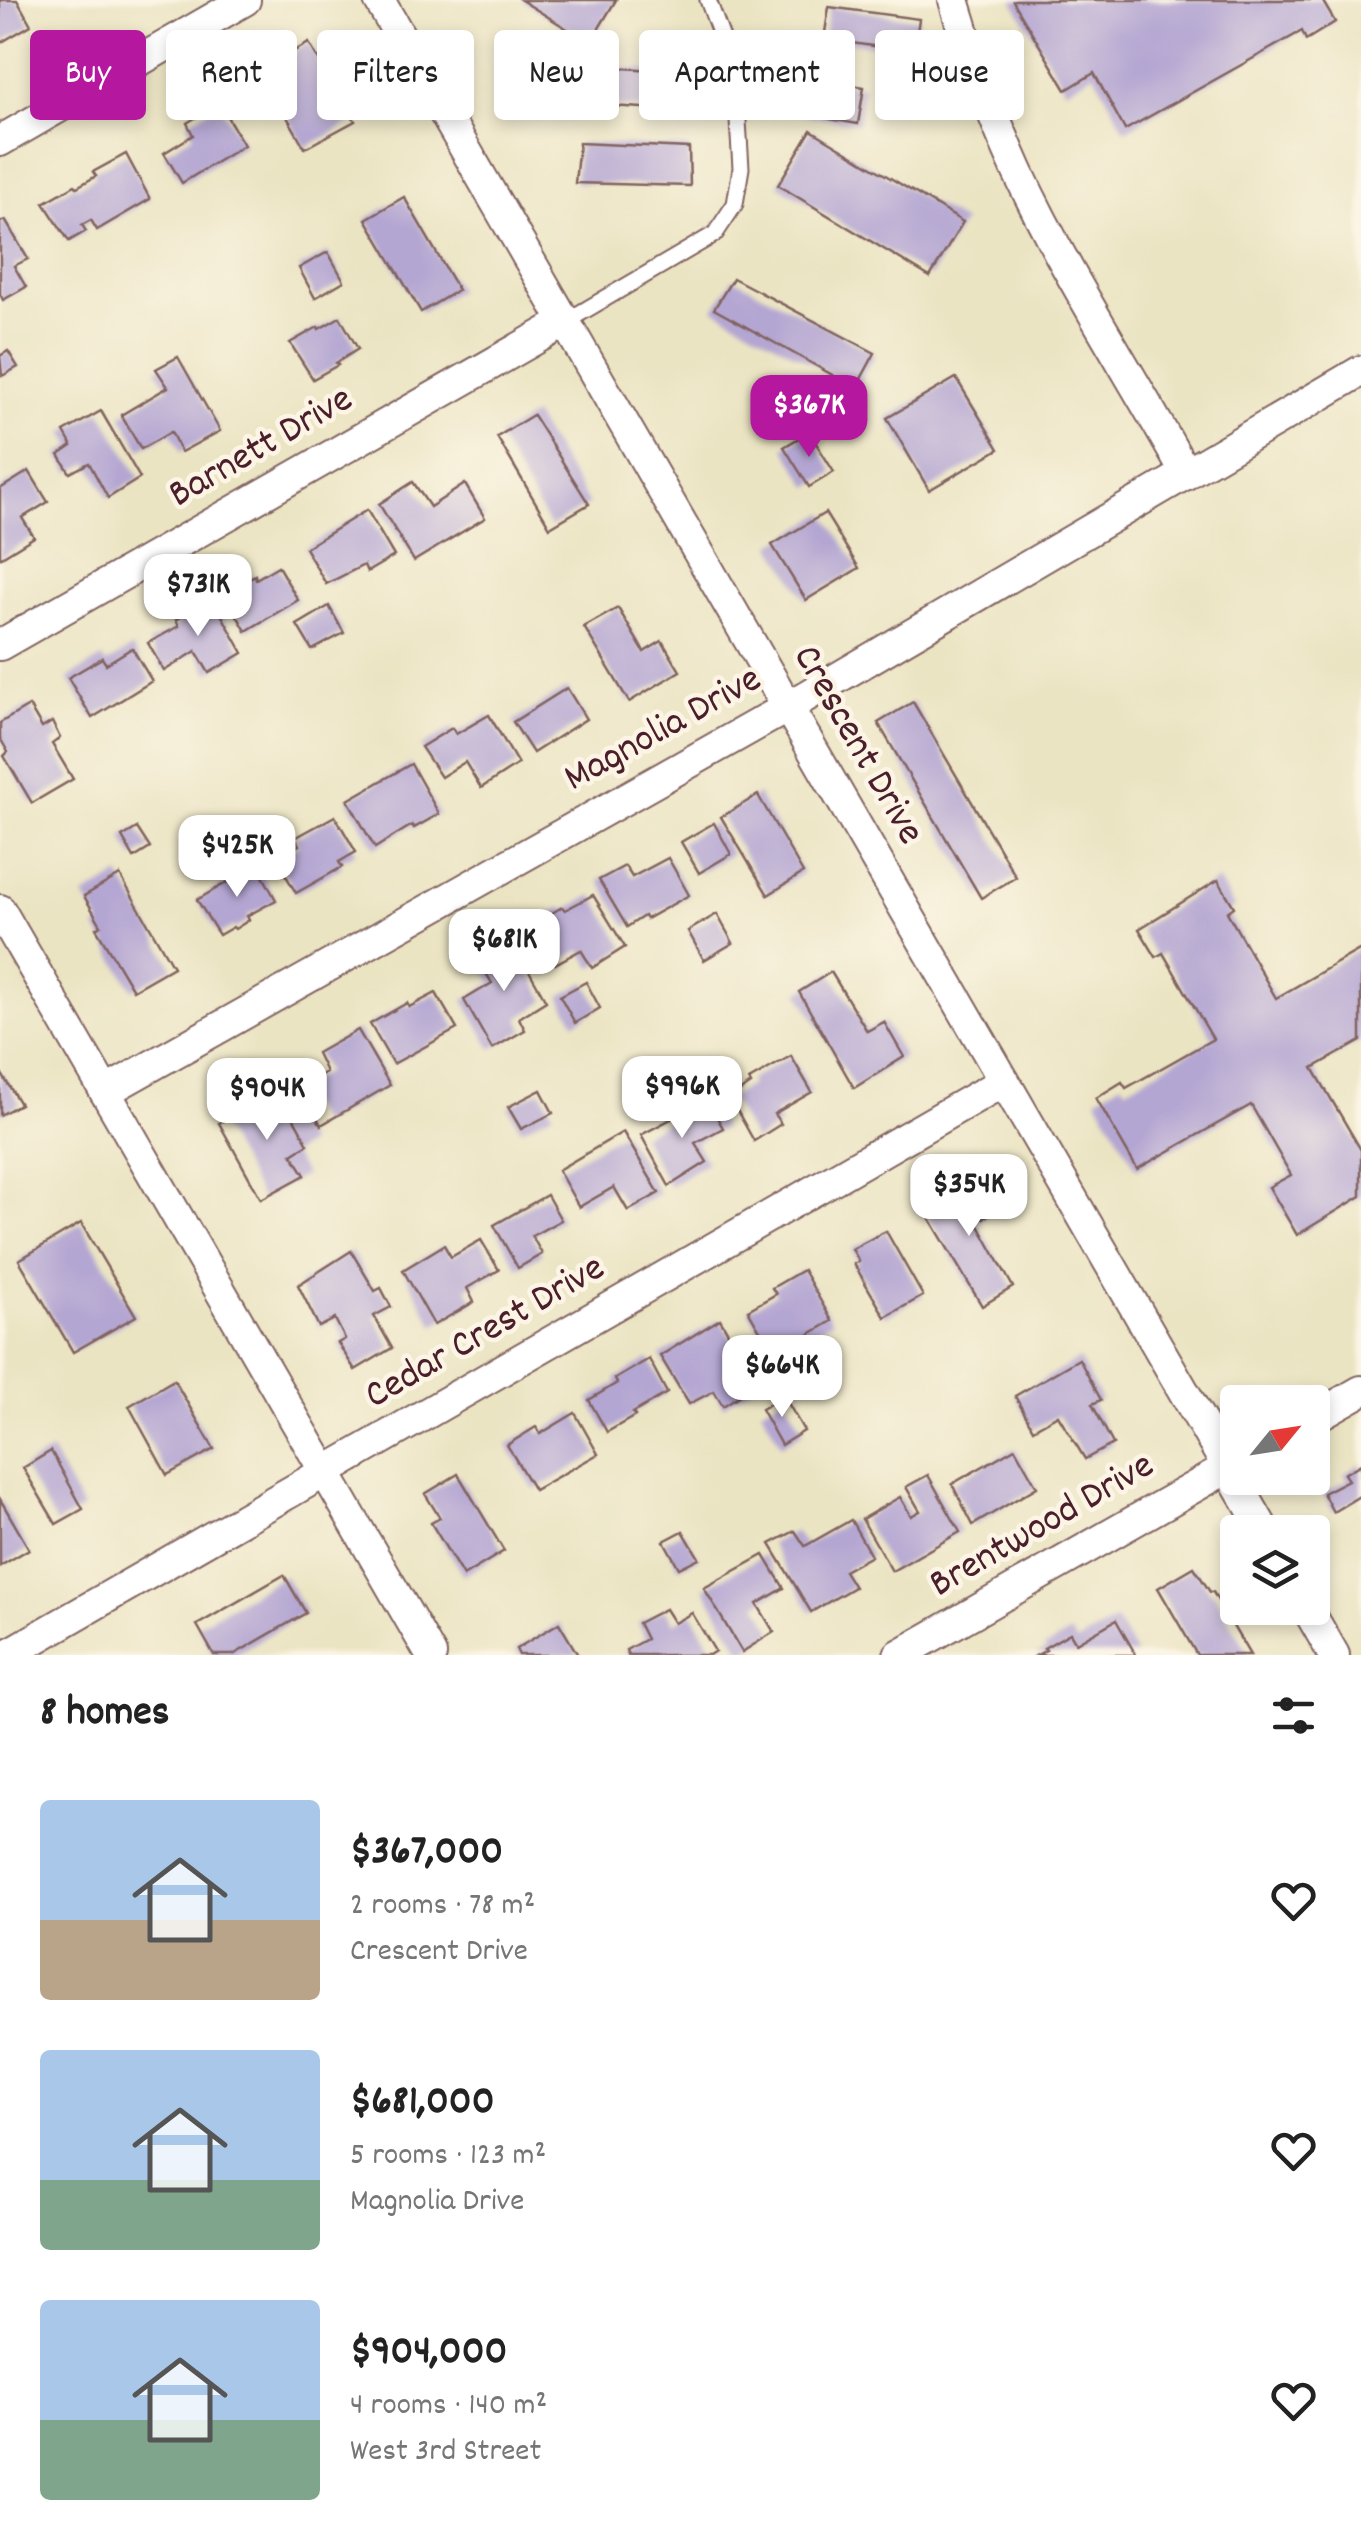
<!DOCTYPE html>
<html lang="en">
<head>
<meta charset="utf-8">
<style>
  :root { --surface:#fff; --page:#f6f6f6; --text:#222; --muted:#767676; --accent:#b5179e }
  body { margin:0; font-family:Dekko,sans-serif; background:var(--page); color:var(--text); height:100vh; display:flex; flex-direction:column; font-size:38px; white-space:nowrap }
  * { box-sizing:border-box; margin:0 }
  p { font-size:32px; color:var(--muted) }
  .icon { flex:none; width:55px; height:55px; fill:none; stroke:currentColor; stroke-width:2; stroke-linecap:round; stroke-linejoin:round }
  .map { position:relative; height:1655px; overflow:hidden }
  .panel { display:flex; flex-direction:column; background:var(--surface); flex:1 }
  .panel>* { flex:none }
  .top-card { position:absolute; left:30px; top:30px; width:1302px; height:90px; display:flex; gap:20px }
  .needle { width:65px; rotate:60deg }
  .tools { position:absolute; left:1220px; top:1385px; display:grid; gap:20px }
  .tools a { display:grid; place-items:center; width:110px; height:110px; border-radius:10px; background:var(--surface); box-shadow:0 5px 15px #0003; font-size:50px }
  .price { position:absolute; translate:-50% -85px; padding:0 22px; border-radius:20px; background:#fff; color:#222; font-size:32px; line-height:65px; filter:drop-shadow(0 2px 5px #0008) }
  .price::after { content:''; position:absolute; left:50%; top:60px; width:30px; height:22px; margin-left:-15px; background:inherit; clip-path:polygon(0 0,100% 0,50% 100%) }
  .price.current { background:var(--accent); color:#fff }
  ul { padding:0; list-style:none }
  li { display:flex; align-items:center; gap:30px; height:250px; padding:0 40px }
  li span { display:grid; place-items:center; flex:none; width:280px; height:200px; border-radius:10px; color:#555 }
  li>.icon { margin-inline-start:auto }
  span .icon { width:120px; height:120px; fill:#fffc; stroke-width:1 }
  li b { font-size:42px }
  h2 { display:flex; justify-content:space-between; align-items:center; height:120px; padding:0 40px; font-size:42px }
  .pill { padding:0 35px; border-radius:10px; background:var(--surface); box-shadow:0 5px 15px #0003; font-size:35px; line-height:90px }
  .pill.current { background:var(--accent); color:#fff }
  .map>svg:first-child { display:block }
  .building { fill:#b4a6d2 }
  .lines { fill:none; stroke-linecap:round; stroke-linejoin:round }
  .service-casing { stroke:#826460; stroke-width:19 }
  .minor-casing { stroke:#826460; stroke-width:34 }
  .service { stroke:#fff; stroke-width:15 }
  .minor { stroke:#fff; stroke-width:30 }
  .labels { text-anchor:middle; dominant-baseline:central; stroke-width:9; stroke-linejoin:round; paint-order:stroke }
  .street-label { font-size:40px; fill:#4a1f2b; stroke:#fcf5e5 }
</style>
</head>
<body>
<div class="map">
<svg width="1361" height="1655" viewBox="0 0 1361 1655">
  <rect width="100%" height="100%" fill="#fcf5e5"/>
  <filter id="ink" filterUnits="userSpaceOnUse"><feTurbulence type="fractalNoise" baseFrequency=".01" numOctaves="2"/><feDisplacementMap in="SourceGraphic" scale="20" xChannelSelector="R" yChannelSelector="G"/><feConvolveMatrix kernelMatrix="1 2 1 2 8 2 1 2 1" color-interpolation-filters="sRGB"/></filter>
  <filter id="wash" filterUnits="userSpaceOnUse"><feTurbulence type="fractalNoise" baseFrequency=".0048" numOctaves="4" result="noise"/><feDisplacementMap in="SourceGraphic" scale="40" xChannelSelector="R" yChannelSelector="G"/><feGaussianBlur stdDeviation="2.25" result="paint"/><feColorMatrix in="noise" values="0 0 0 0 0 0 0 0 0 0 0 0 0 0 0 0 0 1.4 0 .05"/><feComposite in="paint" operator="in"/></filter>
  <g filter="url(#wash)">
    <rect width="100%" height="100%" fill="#ebe4c3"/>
    <g id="blocks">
      <g class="building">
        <path d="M0 0H17L31 25 0 43Z"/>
        <path d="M521 0H616L590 43Z"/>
        <path d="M1015 0H1322L1335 22 1306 40 1302 31 1125 130 1094 73 1066 90 1013 1Z"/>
        <path d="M829 7 919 19 914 52 824 39Z"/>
        <path d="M309 43 329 78 325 81 331 91 336 88 355 121 305 148 260 70Z"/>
        <path d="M549 64 692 72 690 111 547 102Z"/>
        <path d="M773 71 864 87 858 124 767 108Z"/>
        <path d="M219 103 244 145 182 183 164 153 193 135 187 123Z"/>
        <path d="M811 130 963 222 930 277 778 185Z"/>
        <path d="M579 143 689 148 690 186 575 183Z"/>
        <path d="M126 154 150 199 97 230 91 220 82 225 86 231 69 241 44 203 75 185 77 187 96 176 93 172Z"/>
        <path d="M404 197 458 290 421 312 366 219Z"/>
        <path d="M5 220 28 259 14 266 26 287 3 300 0 294V222Z"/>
        <path d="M328 252 344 281 315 298 299 268Z"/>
        <path d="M733 278 875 353 856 388 714 309Z"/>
        <path d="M340 317 358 349 336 363 338 365 313 379 290 343 318 327 319 329Z"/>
        <path d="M8 351 18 367 2 376 0 356Z"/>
        <path d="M178 357 220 431 181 452 171 432 141 449 121 415 168 387 156 369Z"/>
        <path d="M956 378 999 449 929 490 887 418Z"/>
        <path d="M101 411 140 478 108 498 89 463 70 473 59 455 72 446 64 432Z"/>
        <path d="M533 415 589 504 550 527 497 437Z"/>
        <path d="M809 432 834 472 809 487 784 447Z"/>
        <path d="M29 471 48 502 22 518 34 537 0 558V489Z"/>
        <path d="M413 482 430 507 465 484 485 518 414 561 379 504Z"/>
        <path d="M367 510 394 556 367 572 364 565 326 584 305 548Z"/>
        <path d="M825 513 859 568 806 600 772 545Z"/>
        <path d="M278 566 298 600 246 631 224 593 255 575 256 579Z"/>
        <path d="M212 598 243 653 209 673 196 651 164 671 148 643 179 626 176 620Z"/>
        <path d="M329 606 344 633 312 650 297 625Z"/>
        <path d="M618 608 644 652 662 641 680 671 629 702 584 627Z"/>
        <path d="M132 648 152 681 92 718 68 678 102 658 106 664Z"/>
        <path d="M567 688 586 719 533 753 513 722Z"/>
        <path d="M913 702 1016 877 981 898 878 723Z"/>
        <path d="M29 706 42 728 52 722 60 738 52 744 73 779 32 803 4 756 8 752 0 738V723Z"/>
        <path d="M489 715 518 764 481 788 465 762 441 777 421 747 452 728 456 734Z"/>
        <path d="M411 764 439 814 414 828 412 825 375 848 348 800Z"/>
        <path d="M758 795 803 873 768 895 721 817Z"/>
        <path d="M335 816 356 852 339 862 342 867 296 893 276 858 299 845 295 838Z"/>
        <path d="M714 823 731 854 699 873 681 842Z"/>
        <path d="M137 828 150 848 134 858 122 837Z"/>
        <path d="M668 858 689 895 646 919 644 916 627 927 599 880 625 866 632 877Z"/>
        <path d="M257 865 276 900 247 916 249 920 235 929 233 927 219 935 197 900Z"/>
        <path d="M120 875 173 967 133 990 96 928 101 925 84 896Z"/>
        <path d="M1218 880 1234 907 1227 912 1276 998 1361 949V1041L1313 1068 1361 1150V1196L1297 1235 1269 1187 1291 1175 1251 1105 1137 1169 1096 1098 1122 1082 1126 1088 1213 1039 1163 953 1156 957 1139 929Z"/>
        <path d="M593 895 625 947 592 968 581 950 555 964 532 925 562 907 565 910Z"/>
        <path d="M717 914 733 943 704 960 688 931Z"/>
        <path d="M510 937 546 1001 519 1018 525 1030 492 1049 464 1000 492 983 476 957Z"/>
        <path d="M831 972 867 1031 884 1022 904 1057 854 1088 799 992Z"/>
        <path d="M586 982 600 1008 575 1023 560 996Z"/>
        <path d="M436 993 457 1029 393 1064 370 1024 407 1003 409 1007Z"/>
        <path d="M358 1030 390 1085 321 1125 299 1088 326 1072 317 1053Z"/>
        <path d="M791 1056 812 1092 774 1114 781 1124 754 1141 730 1098 751 1084 749 1080Z"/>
        <path d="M0 1071 20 1104 0 1115Z"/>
        <path d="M278 1090 308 1144 292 1154 305 1175 261 1199 219 1123Z"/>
        <path d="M541 1090 553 1113 521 1129 508 1107Z"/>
        <path d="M707 1100 723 1128 695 1143 707 1162 669 1186 641 1135Z"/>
        <path d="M623 1132 659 1193 628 1211 614 1187 579 1207 558 1170Z"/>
        <path d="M974 1177 993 1212 977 1222 1013 1287 982 1306 923 1207Z"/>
        <path d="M547 1195 561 1220 532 1236 542 1254 518 1268 494 1225Z"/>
        <path d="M81 1223 136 1316 73 1352 19 1260Z"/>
        <path d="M886 1231 923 1296 885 1317 854 1264 859 1261 852 1249Z"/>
        <path d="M481 1240 499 1270 467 1288 474 1302 434 1325 403 1270 444 1245 451 1257Z"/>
        <path d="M351 1251 375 1291 381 1288 391 1307 374 1316 392 1348 355 1370 338 1343 345 1339 335 1319 319 1327 298 1285Z"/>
        <path d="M803 1270 832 1321 774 1355 748 1310 776 1294 772 1288Z"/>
        <path d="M720 1319 758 1383 723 1406 714 1391 689 1404 660 1356Z"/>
        <path d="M649 1359 667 1393 633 1413 635 1416 607 1432 589 1400 617 1383 615 1379Z"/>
        <path d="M1079 1359 1101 1400 1092 1404 1113 1444 1085 1459 1058 1415 1033 1429 1015 1396Z"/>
        <path d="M174 1380 214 1449 167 1475 129 1406Z"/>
        <path d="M784 1396 804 1431 781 1445 761 1409Z"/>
        <path d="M575 1413 598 1454 534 1490 507 1445 536 1427 540 1434Z"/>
        <path d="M1015 1448 1037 1487 973 1525 952 1484Z"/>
        <path d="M51 1451 83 1509 56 1524 23 1468Z"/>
        <path d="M1361 1464V1495L1333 1512 1323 1493 1348 1480 1344 1474Z"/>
        <path d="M458 1474 504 1551 463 1576 431 1523 440 1518 425 1494Z"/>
        <path d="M928 1475 960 1532 892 1571 862 1519 900 1497 911 1516 920 1511 906 1487Z"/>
        <path d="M0 1499 29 1549 0 1566Z"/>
        <path d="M851 1520 871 1556 844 1571 854 1587 811 1612 770 1544 795 1531 805 1546Z"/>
        <path d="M683 1531 699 1558 679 1568 664 1541Z"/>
        <path d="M764 1555 784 1588 757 1604 774 1632 742 1652 704 1588Z"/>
        <path d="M1194 1567 1210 1592H1213L1250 1655H1197L1158 1588Z"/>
        <path d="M284 1575 306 1613 233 1655H214L197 1625Z"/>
        <path d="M665 1609 674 1623 692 1613 715 1651 709 1655H628L626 1650 646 1639 638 1623Z"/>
        <path d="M1116 1620 1136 1655H1037L1046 1650 1044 1648 1070 1633 1076 1643Z"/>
        <path d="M559 1623 578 1655H519L516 1649Z"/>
      </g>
    </g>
  </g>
  <g filter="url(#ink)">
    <use href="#blocks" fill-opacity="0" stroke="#826460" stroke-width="2.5"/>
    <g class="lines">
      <g class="service-casing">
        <path id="service" d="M565 322 715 234 735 204 741 168 735 74 708 0"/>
      </g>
      <g class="minor-casing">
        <g id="minor">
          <path d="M379 0 1265 1532"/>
          <path d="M954 0C971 59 993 117 1018 172 1066 275 1131 374 1186 474"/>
          <path d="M0 141 245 0"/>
          <path d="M0 645 565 322"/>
          <path d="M0 910 431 1655"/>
          <path d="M105 1092 788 707 1361 371"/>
          <path d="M1312 1419 1361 1391"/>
          <path d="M1307 1608 1334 1655"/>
          <path d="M7 1655 1004 1081"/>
          <path d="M899 1655 1238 1462"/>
        </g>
      </g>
      <use href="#service" class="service"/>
      <use href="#minor" class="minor"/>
    </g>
  </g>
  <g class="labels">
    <g class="street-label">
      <text transform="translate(262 449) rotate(-30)">Barnett Drive</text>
      <text transform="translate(664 731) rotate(-29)">Magnolia Drive</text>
      <text transform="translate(856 746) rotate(60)">Crescent Drive</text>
      <text transform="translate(486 1334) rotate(-30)">Cedar Crest Drive</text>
      <text transform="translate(1043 1527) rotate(-30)">Brentwood Drive</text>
    </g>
  </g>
</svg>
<div class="tools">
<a><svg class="needle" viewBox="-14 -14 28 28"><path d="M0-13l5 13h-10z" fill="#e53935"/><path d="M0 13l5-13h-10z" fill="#767676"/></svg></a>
<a><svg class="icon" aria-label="layers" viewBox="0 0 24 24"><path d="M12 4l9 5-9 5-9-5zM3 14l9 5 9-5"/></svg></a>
</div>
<b class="price current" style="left:809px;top:460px">$367K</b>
<b class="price" style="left:198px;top:639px">$731K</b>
<b class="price" style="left:237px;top:900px">$425K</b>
<b class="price" style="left:504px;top:994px">$681K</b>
<b class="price" style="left:682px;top:1141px">$996K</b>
<b class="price" style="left:267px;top:1143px">$904K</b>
<b class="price" style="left:969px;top:1239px">$354K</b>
<b class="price" style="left:782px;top:1420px">$664K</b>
<div class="top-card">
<a class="pill current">Buy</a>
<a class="pill">Rent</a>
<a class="pill">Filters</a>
<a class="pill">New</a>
<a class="pill">Apartment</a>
<a class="pill">House</a>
</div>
</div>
<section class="panel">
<h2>8 homes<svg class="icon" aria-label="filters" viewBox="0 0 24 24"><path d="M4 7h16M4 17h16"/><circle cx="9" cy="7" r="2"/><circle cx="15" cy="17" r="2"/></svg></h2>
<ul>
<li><span style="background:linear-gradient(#a9c7e8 60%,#b9a48a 0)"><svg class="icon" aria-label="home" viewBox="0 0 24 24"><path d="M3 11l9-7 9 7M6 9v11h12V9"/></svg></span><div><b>$367,000</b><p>2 rooms · 78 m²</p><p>Crescent Drive</p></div><svg class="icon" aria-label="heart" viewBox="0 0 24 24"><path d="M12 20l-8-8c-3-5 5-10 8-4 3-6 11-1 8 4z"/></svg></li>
<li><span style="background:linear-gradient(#a9c7e8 65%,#7fa58c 0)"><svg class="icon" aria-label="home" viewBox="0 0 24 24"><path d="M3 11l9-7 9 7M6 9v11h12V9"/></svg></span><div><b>$681,000</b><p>5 rooms · 123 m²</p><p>Magnolia Drive</p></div><svg class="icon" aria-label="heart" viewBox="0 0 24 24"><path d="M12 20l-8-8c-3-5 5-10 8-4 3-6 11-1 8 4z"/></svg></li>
<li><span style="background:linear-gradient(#a9c7e8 60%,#7fa58c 0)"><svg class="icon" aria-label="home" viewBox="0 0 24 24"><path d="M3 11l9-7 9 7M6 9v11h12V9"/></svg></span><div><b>$904,000</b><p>4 rooms · 140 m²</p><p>West 3rd Street</p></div><svg class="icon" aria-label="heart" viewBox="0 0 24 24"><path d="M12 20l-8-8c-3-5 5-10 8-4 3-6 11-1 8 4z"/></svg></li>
</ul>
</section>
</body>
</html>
